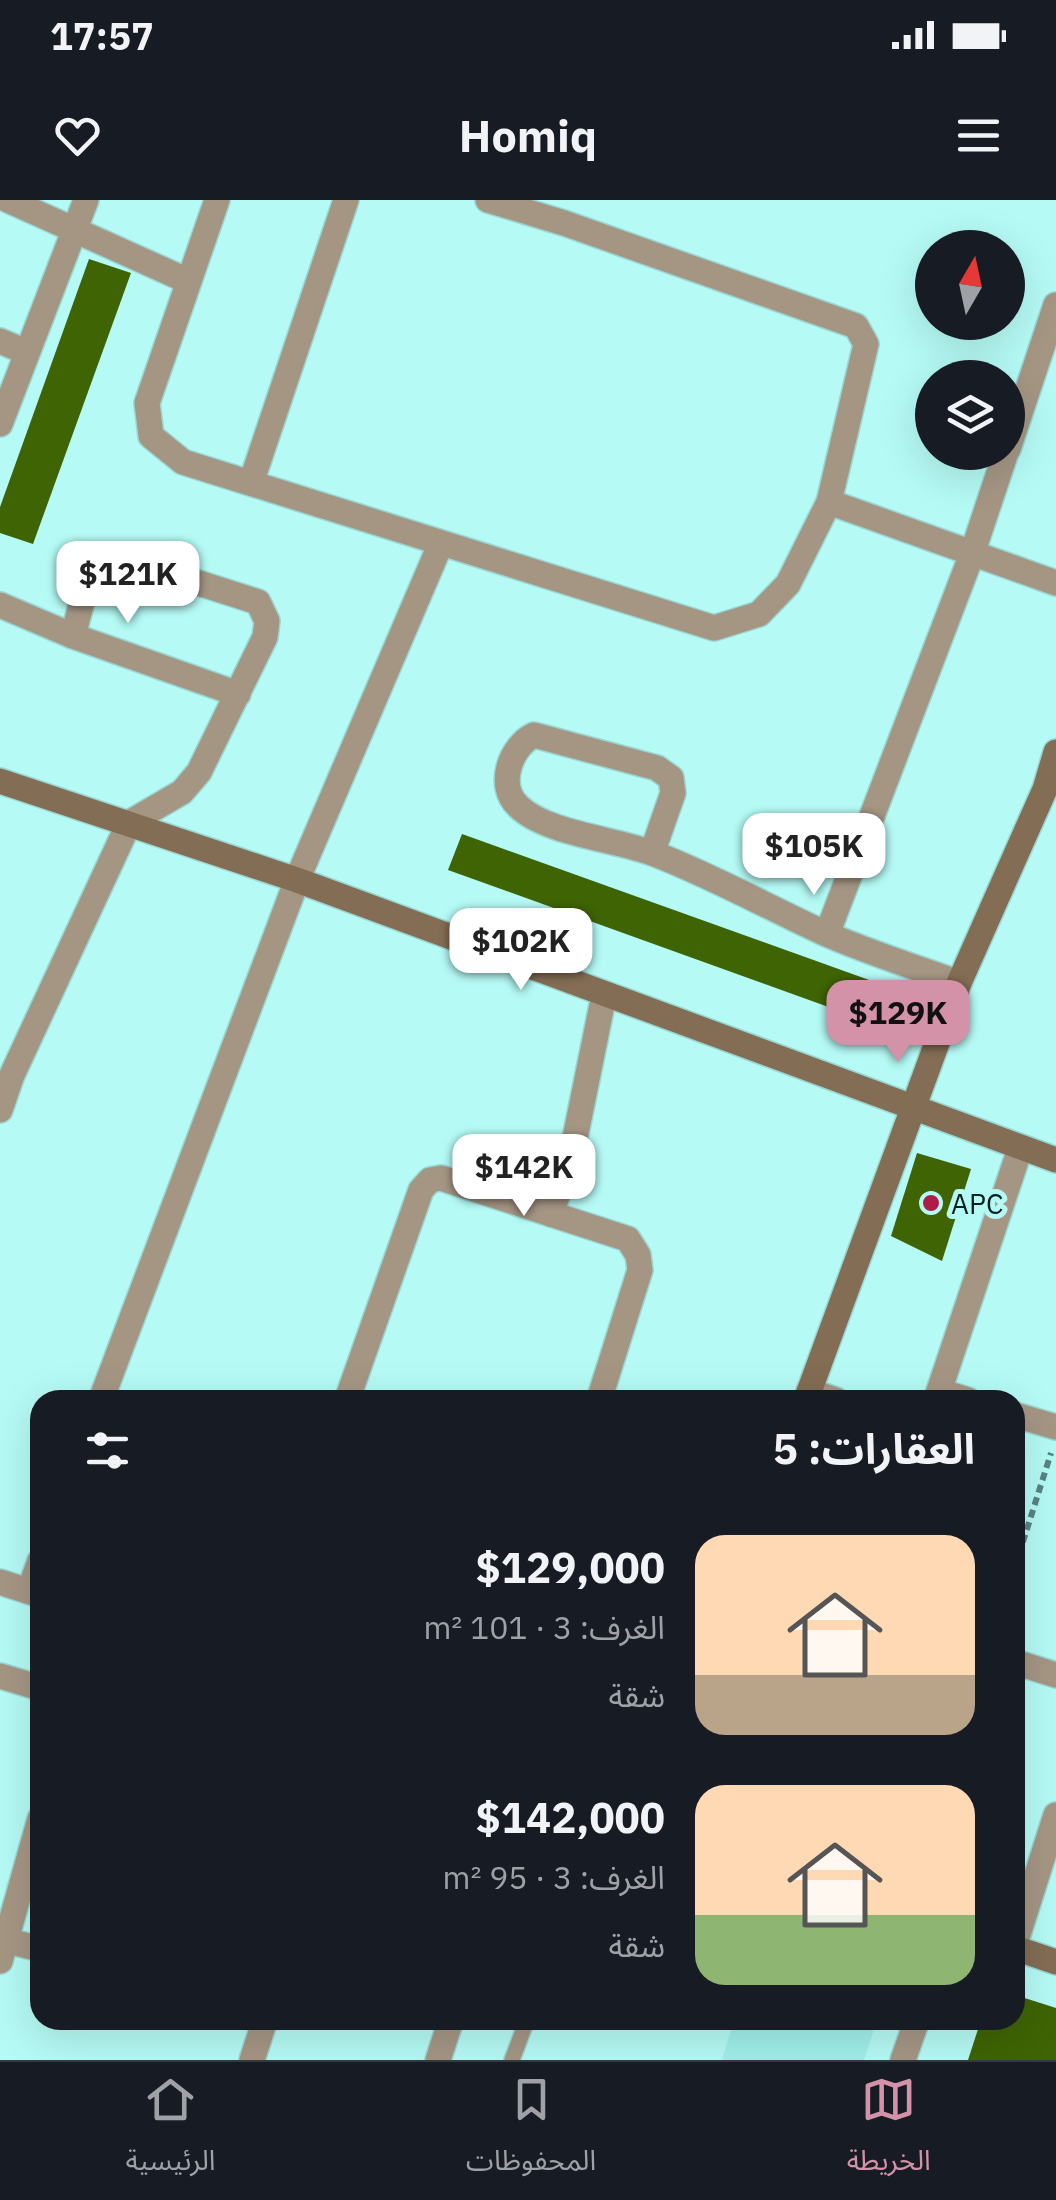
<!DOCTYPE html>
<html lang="ar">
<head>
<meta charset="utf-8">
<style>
  :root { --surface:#171b24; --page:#20242c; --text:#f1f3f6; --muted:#9ea1a6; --line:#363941; --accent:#d392a8 }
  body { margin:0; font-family:"IBM Plex Sans","Noto Sans Arabic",sans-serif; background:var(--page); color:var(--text); direction:rtl; height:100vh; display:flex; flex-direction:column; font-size:38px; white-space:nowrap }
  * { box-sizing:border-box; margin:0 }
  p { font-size:32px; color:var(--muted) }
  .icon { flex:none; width:55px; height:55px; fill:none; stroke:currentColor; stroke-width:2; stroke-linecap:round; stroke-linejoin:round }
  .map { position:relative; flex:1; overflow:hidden; direction:ltr }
  .side { position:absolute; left:30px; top:1190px; width:995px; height:640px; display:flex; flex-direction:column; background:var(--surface); border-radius:30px; box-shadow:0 10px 40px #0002; direction:rtl }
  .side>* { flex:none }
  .needle { width:65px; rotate:9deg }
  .buttons { position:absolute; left:915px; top:30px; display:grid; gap:20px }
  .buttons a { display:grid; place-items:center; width:110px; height:110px; border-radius:50%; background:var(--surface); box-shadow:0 10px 40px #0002; font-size:50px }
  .price { position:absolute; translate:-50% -85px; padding:0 22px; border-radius:20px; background:#fff; color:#222; font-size:32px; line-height:65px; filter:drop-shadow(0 2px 5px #0008) }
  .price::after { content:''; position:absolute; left:50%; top:60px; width:30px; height:22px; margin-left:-15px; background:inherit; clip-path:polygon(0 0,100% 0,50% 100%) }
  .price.current { background:var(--accent); color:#111 }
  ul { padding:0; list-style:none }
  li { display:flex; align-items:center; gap:30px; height:250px; padding:0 50px }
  li span { display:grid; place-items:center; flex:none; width:280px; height:200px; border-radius:30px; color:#555 }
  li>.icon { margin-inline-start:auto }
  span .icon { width:120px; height:120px; fill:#fffc; stroke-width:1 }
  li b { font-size:42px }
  h2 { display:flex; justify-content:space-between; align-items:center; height:120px; padding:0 50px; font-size:42px }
  .status { display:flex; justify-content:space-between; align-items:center; height:70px; padding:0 50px; background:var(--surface); direction:ltr }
  .status svg { height:28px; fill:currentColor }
  header { display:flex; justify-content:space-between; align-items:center; height:130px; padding:0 50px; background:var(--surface); font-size:45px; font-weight:700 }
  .menu { display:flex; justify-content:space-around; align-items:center; height:140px; border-top:2px solid var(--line); background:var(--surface); font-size:28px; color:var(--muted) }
  .menu a { display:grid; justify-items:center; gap:5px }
  .menu .current { color:var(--accent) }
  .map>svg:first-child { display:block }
  .built { fill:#a0efea }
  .building { fill:#3e6404 }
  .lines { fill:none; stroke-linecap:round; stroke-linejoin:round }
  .lane-casing { stroke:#99d7d3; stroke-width:18 }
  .street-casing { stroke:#99d7d3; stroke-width:28 }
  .secondary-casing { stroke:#99d7d3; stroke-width:28 }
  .path { stroke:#568582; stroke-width:6; stroke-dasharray:8 5; stroke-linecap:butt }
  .lane { stroke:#a59684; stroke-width:15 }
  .street { stroke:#a59684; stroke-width:25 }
  .secondary { stroke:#836d54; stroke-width:25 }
  .poi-dot { fill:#af1c48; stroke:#b5faf5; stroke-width:4 }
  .labels { text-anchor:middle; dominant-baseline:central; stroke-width:10; stroke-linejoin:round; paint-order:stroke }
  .poi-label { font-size:28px; fill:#031f1e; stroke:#b5faf5; text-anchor:start }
</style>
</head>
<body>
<div class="status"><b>17:57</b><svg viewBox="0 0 49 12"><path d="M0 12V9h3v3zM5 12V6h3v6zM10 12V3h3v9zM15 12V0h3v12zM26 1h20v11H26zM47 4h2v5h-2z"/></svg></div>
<header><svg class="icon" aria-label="menu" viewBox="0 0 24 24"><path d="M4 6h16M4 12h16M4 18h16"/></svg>Homiq<svg class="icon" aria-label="heart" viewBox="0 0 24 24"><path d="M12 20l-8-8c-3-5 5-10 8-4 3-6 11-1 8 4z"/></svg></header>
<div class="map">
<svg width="1056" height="1860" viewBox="0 0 1056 1860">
  <rect width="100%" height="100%" fill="#b5faf5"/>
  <path class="built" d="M734 1820H877L864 1860H722Z"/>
  <g class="building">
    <path d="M89 59 131 73 33 344 0 333V307Z"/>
    <path d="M462 634 922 799 909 836 448 670Z"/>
    <path d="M917 953 971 969 942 1061 891 1036Z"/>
    <path d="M1015 1795 1056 1808V1860H968L981 1820H1015Z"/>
  </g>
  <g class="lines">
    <g class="lane-casing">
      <path id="lane" d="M512 1860 527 1820"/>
    </g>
    <g class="street-casing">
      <g id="street">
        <path d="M8 0 188 81"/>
        <path d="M217 0 147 203 151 236 183 262 714 428 759 414 788 384 829 302 866 144 856 126 564 23 488 0"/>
        <path d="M0 141 26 152"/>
        <path d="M0 224 86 0"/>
        <path d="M1008 249 1056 105"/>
        <path d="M251 283 346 0"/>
        <path d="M829 302 1056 383"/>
        <path d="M0 405 73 436 238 494"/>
        <path d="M652 653 673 593 671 578 657 568 534 535C511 546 496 585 518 606 546 634 617 639 655 654 712 676 766 706 822 732 866 752 913 766 959 783"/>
        <path d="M827 734 972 354 1006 252"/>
        <path d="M0 910 12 875 129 623 182 592 199 572 265 437 267 421 258 402 124 359 100 368 86 386 73 436"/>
        <path d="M809 1191 836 1200"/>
        <path d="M939 1191 968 1200"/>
        <path d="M101 1200 297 680 441 343"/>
        <path d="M347 1200 421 990 430 980 441 978 551 1014"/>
        <path d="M599 1200 640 1070 638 1055 628 1039 551 1014 573 948 604 795"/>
        <path d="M936 1200 1020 949"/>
        <path d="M1015 1215 1056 1227"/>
        <path d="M0 1382 40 1395"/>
        <path d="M29 1391 40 1361"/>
        <path d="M1015 1462 1056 1475"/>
        <path d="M0 1476 40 1488"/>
        <path d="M0 1739 40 1749"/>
        <path d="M1015 1744 1056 1615"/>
        <path d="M0 1761 40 1619"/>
        <path d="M252 1860 265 1820"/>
        <path d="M438 1860 451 1820"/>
        <path d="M903 1860 917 1820"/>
      </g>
    </g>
    <g class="secondary-casing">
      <g id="secondary">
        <path d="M0 581 297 680 1056 960"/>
        <path d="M806 1200 959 783 1045 589 1056 552"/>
        <path d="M1015 1748 1056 1762"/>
      </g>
    </g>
    <path class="path" d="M1015 1367 1051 1253"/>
    <use href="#lane" class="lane"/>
    <use href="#street" class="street"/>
    <use href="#secondary" class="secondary"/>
  </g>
  <circle class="poi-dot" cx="931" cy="1003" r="10"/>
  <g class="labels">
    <g class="poi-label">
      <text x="951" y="1003">APC</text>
    </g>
  </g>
</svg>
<div class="buttons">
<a><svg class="needle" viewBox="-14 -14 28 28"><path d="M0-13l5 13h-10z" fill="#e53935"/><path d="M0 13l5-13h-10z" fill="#9ea1a6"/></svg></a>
<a><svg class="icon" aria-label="layers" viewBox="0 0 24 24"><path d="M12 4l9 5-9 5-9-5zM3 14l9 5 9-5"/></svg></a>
</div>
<b class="price" style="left:128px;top:426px">$121K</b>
<b class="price" style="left:814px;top:698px">$105K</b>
<b class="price" style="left:521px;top:793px">$102K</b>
<b class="price current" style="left:898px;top:865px">$129K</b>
<b class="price" style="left:524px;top:1019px">$142K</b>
<section class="side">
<h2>العقارات: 5<svg class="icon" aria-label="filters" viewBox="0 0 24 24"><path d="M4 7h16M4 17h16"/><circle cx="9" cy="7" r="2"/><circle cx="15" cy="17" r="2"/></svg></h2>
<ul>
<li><span style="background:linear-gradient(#ffd9b3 70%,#b9a48a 0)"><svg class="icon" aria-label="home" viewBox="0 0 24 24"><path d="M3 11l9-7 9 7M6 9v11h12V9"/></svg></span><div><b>$129,000</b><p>الغرف: 3 · 101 m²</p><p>شقة</p></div></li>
<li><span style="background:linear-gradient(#ffd9b3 65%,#8fb573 0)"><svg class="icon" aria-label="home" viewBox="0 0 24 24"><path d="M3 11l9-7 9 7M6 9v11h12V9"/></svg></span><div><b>$142,000</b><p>الغرف: 3 · 95 m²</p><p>شقة</p></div></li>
</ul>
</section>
</div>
<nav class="menu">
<a class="current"><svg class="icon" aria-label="map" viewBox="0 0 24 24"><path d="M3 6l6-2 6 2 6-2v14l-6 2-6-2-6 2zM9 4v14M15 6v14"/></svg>الخريطة</a>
<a><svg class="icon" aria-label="saved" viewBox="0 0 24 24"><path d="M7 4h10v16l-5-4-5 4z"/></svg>المحفوظات</a>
<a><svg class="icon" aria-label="home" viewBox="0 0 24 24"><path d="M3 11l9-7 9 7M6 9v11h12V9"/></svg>الرئيسية</a>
</nav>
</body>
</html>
